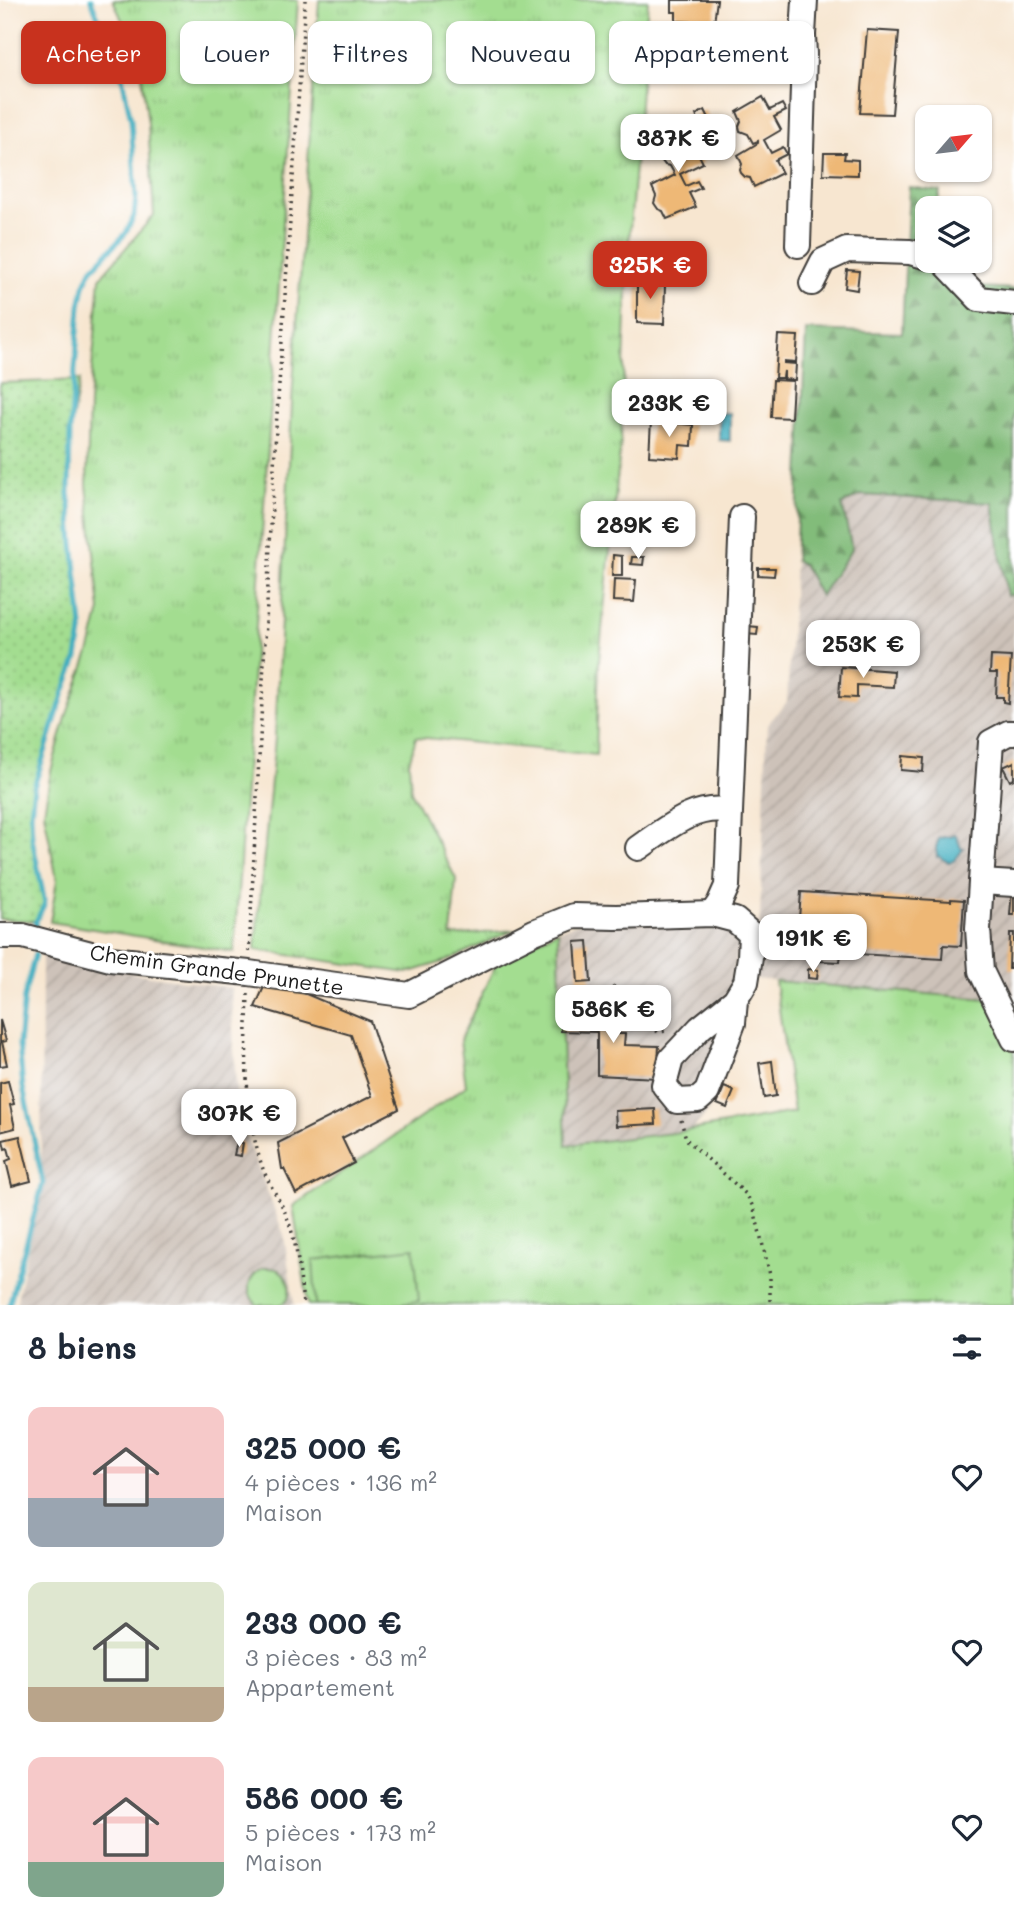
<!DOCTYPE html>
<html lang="fr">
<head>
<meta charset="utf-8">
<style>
  :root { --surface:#fff; --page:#f2f2f3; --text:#1f2937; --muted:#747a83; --accent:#c8321e }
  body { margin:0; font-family:Mali,sans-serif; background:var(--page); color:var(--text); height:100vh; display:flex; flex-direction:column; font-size:26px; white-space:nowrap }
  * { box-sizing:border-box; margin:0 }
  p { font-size:23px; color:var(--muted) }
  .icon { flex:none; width:38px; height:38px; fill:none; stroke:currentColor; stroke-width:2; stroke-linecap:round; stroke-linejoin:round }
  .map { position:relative; height:1305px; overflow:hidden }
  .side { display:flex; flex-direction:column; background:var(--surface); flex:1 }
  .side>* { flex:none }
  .banner { position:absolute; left:21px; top:21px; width:973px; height:63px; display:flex; gap:14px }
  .needle { width:46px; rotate:62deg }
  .tools { position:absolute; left:915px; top:105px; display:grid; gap:14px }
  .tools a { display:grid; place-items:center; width:77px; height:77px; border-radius:14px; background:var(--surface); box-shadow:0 2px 5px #0004; font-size:35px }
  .price { position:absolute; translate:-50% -60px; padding:0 16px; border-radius:14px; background:#fff; color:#222; font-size:23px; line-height:46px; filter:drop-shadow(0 2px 4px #0008) }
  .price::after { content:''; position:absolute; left:50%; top:42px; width:21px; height:16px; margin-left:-10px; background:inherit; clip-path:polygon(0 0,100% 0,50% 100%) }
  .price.current { background:var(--accent); color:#fff }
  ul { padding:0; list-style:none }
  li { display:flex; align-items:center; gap:21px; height:175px; padding:0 28px }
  li span { display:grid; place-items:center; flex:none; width:196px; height:140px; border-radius:14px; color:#555 }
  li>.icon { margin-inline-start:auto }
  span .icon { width:84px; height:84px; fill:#fffc; stroke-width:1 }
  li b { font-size:30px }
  h2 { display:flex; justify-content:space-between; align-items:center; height:84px; padding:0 28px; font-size:30px }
  .pill { padding:0 24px; border-radius:14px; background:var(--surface); box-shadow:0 2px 5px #0004; font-size:24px; line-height:63px }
  .pill.current { background:var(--accent); color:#fff }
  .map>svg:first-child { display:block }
  .industrial { fill:url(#industrial-furrows) }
  .grass { fill:url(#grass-tufts); stroke:#607c56; stroke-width:2 }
  .forest { fill:url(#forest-firs); stroke:#4f6c4b; stroke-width:2 }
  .park { fill:url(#park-dots); stroke:#607c56; stroke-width:2 }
  .pitch { fill:#a3dd90; stroke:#607c56; stroke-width:2 }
  .water { fill:#41adbf; stroke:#2e646e; stroke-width:2 }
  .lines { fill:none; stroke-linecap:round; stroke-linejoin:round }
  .stream { stroke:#41adbf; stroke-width:5 }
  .building { fill:#eeb876 }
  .minor-casing { stroke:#3d3a37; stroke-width:28 }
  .path { stroke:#3d3a37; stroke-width:3.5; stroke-dasharray:2 5; stroke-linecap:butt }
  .minor { stroke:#fff; stroke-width:24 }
  .labels { text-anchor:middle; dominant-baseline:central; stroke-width:6; stroke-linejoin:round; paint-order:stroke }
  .street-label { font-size:21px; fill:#1c1c1c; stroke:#fff }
</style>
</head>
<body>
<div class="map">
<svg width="1014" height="1305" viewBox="0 0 1014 1305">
  <defs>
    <pattern id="industrial-furrows" width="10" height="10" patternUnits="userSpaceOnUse" patternTransform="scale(1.75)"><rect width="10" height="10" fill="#cdc2b9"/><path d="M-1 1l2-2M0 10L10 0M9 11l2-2" fill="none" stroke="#afa69e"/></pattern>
    <pattern id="grass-tufts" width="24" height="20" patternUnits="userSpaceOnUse" patternTransform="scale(1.75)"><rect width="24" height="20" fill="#a3dd90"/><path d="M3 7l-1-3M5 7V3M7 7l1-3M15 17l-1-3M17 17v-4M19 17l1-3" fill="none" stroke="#8cbd7c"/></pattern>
    <pattern id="forest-firs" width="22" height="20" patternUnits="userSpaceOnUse" patternTransform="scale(1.75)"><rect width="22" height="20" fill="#82bc7a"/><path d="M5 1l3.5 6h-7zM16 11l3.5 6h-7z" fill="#6a9863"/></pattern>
    <pattern id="park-dots" width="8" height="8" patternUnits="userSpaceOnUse" patternTransform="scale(1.75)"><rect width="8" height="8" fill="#a3dd90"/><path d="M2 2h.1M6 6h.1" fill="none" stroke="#8cbd7c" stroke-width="1.8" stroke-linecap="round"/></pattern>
  </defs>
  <rect width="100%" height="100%" fill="#fff"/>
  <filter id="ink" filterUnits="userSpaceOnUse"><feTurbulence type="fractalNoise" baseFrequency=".0143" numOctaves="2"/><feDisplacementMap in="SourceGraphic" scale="14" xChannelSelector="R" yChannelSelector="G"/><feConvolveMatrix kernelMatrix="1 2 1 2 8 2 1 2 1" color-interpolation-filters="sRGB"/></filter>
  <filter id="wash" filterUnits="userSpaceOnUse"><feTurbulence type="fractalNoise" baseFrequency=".00686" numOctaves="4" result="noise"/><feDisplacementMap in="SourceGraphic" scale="28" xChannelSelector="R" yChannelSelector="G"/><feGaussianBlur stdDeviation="1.57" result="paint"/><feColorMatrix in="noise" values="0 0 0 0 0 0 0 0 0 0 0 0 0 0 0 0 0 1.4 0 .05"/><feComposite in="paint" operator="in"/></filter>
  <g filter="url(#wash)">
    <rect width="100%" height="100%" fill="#f7e6d0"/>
    <g class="industrial">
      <path d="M1014 404V1025L1004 1000 755 979 760 918 767 725 787 702 801 454Z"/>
      <path d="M582 922 721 924 740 938 734 972 751 979 736 1051 708 1111 692 1130 566 1145 558 930Z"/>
      <path d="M42 954 132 973 231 988 237 1112 284 1235 294 1305H16L41 1188Z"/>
    </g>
    <g class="grass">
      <path d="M113 0H298L234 952 50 922 57 880 44 812 51 771 67 714 90 650 100 610 87 485 89 403 100 278 154 215 148 124 140 60Z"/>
      <path d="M319 0H648L629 242 621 440 599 660 596 755 416 737 409 763 411 791 456 879 451 936 514 930 446 961 407 973 255 950 275 738 293 384Z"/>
      <path d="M558 930 566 1145 673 1133 794 1112 775 981 987 999 1014 1051V1305H308L293 1206 466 1086 460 1040 498 960Z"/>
    </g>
    <path class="forest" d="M909 187 940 191 937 208H928V261H961L981 287 1014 289V594L1007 596 992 503 862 495 842 504 852 549 820 596 803 564 795 561 806 330 902 333Z"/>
    <path class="park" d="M80 380 70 431 69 493 73 543 82 626 77 658 64 692 34 787 31 814 32 838 45 903 36 921 0 919V383Z"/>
    <g class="pitch">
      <path d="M414 1248 419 1301 383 1305H316L313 1260Z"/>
      <path d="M263 1268C269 1268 275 1267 280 1271 290 1277 295 1300 280 1305 274 1305 264 1305 257 1305 244 1292 247 1277 263 1268Z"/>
    </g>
    <g class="water">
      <path d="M719 413H730V441L719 440Z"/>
      <path d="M954 834 956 835 961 848H964C956 858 953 869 939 856L937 857 936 847 939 838 953 836Z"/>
    </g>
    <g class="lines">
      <g class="stream">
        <path d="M36 925V921L45 903 32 838 31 814 34 787 64 692 77 658 82 626 73 543 69 493 70 431 80 306 84 286 91 270 126 233 134 216 136 197 131 120 122 77 91 0"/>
        <path d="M9 1305 43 1183 23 1087 19 1044 24 997 35 954"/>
      </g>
    </g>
    <g id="blocks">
      <g class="building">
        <path d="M672 0H717L714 23 676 21V12H672Z"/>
        <path d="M867 30 899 32 892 114 860 113Z"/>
        <path d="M763 97 770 110 782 104 786 111 774 117 781 130 764 140 771 153 783 147 787 154 775 160 782 173 754 187 750 178 745 177 741 173 740 170 742 164 738 155 758 143V141L753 143 748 134 740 131 739 126 741 121 737 112Z"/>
        <path d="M705 110 709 118 699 122 696 115Z"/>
        <path d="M686 128 693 142 704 136 708 143 696 149 703 163 680 174 686 186 697 181 701 188 689 193 696 207 667 219 663 211 658 209 654 203 656 196 652 187 675 175 670 166 665 165 662 161 661 157 663 151 659 142Z"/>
        <path d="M824 153H845L844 159 858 160V175L823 174Z"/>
        <path d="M847 270 859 271 857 290 845 288Z"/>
        <path d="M637 274 652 275V282L665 283 664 324 637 323Z"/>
        <path d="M778 335 798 336 796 362 784 361V363L796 364 795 380 784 379V371L783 378H775Z"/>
        <path d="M773 380 793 381 791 418 771 417Z"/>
        <path d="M651 421 693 425 692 446 680 445 679 458 649 456Z"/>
        <path d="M617 507 657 508 656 535 616 533Z"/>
        <path d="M613 555 622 556V576H612Z"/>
        <path d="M632 557H644L643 565 631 564Z"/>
        <path d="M758 568H775L774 576 758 575Z"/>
        <path d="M614 579 636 580 634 602 613 601Z"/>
        <path d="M747 626 758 627 757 635 746 634Z"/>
        <path d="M991 656 1011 657 1008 703 1003 702V697H996L997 673H990Z"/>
        <path d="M841 667 894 671 893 687 857 685V698L839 697Z"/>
        <path d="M902 756 924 758 923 772 901 770Z"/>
        <path d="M1014 762V779L1010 781 1003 767Z"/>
        <path d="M1012 890H1014V915H1010Z"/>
        <path d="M801 892 951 901V899L964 900 961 946 943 945 942 959 841 953 840 962 818 961 819 946 797 945Z"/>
        <path d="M1010 933H1014V969H1009Z"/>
        <path d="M588 941 591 982 578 983 575 942Z"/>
        <path d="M808 969 818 970 817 979 808 978Z"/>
        <path d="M268 978 370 1021 399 1109 342 1138 354 1163 296 1194 284 1169H282L278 1143 372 1096 351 1035 255 1007Z"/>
        <path d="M561 1010 614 1011 619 1034H625L624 1045 659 1046 657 1078 597 1075V1032L561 1031Z"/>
        <path d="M0 1020 6 1041 2 1042 7 1065 0 1066Z"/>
        <path d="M772 1061 776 1096 764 1098 759 1063Z"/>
        <path d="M8 1081 14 1104 10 1105 15 1128 0 1132V1083Z"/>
        <path d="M724 1087 734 1091 727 1108 717 1104Z"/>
        <path d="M655 1109 656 1124 616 1126 615 1111Z"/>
        <path d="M20 1136 31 1181 12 1186 6 1161 11 1159 8 1148 5 1149 3 1140Z"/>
        <path d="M237 1142 243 1143 241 1156 234 1155Z"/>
      </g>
    </g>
  </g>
  <g filter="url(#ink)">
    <use href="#blocks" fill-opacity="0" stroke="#3d3a37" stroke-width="2"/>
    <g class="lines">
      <g class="minor-casing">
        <g id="minor">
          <path d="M722 49 804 55"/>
          <path d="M798 245 804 55 803 35 805 0"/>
          <path d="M943 261 979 299 1014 303"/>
          <path d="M812 283 823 261 847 250 910 252 928 257"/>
          <path d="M638 848C666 829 695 803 730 811"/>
          <path d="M981 882 991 742 1008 733H1014"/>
          <path d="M1014 884 981 882 978 929 981 971 1014 1039"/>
          <path d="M712 914 719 904 727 886 742 517"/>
          <path d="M0 936H23L110 959 249 973 409 995 534 932 574 916 616 917 712 914 735 920 751 934 750 957 746 982 735 1000 733 1023 707 1092 698 1100 677 1101 664 1085 671 1059 700 1028 735 1000"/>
        </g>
      </g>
      <g class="path">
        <path d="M249 952 276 429 305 0"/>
        <path d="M613 986 635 1016 658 1032 668 1031"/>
        <path d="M248 994C246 1053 243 1109 262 1166 267 1181 277 1195 284 1210 297 1239 300 1273 303 1305"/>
        <path d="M681 1120 686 1139 747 1195 754 1209 770 1275V1305"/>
      </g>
      <use href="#minor" class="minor"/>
    </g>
  </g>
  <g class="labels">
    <g class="street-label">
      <text transform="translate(217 969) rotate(8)">Chemin Grande Prunette</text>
    </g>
  </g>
</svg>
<div class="tools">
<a><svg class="needle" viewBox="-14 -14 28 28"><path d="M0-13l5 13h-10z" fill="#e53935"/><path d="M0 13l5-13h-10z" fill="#747a83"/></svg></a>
<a><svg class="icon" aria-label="layers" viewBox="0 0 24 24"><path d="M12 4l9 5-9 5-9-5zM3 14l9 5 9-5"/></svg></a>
</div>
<b class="price" style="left:678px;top:174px">387K €</b>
<b class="price current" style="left:650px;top:301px">325K €</b>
<b class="price" style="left:669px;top:439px">233K €</b>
<b class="price" style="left:638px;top:561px">289K €</b>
<b class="price" style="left:863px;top:680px">253K €</b>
<b class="price" style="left:813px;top:974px">191K €</b>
<b class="price" style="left:613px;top:1045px">586K €</b>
<b class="price" style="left:239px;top:1149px">307K €</b>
<div class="banner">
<a class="pill current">Acheter</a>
<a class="pill">Louer</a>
<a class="pill">Filtres</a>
<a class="pill">Nouveau</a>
<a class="pill">Appartement</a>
</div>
</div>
<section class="side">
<h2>8 biens<svg class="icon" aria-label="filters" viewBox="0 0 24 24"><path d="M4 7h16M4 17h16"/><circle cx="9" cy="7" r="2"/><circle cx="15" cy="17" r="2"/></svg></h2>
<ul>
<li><span style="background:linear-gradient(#f6c9c9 65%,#9aa5b1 0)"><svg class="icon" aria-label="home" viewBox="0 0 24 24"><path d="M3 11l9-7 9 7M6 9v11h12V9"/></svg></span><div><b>325 000 €</b><p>4 pièces · 136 m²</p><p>Maison</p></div><svg class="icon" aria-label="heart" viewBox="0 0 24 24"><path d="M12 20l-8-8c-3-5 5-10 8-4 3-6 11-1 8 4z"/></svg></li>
<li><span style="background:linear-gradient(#dfe7d0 75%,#b9a48a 0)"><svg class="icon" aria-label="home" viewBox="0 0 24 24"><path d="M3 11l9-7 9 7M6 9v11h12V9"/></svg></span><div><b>233 000 €</b><p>3 pièces · 83 m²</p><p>Appartement</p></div><svg class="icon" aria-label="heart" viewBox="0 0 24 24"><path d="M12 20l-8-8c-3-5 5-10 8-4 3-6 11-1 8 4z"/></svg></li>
<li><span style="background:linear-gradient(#f6c9c9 75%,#7fa58c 0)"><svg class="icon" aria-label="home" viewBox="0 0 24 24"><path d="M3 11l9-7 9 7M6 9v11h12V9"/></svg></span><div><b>586 000 €</b><p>5 pièces · 173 m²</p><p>Maison</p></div><svg class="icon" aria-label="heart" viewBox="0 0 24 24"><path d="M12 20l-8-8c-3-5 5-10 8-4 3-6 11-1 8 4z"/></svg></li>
</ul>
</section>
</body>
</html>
